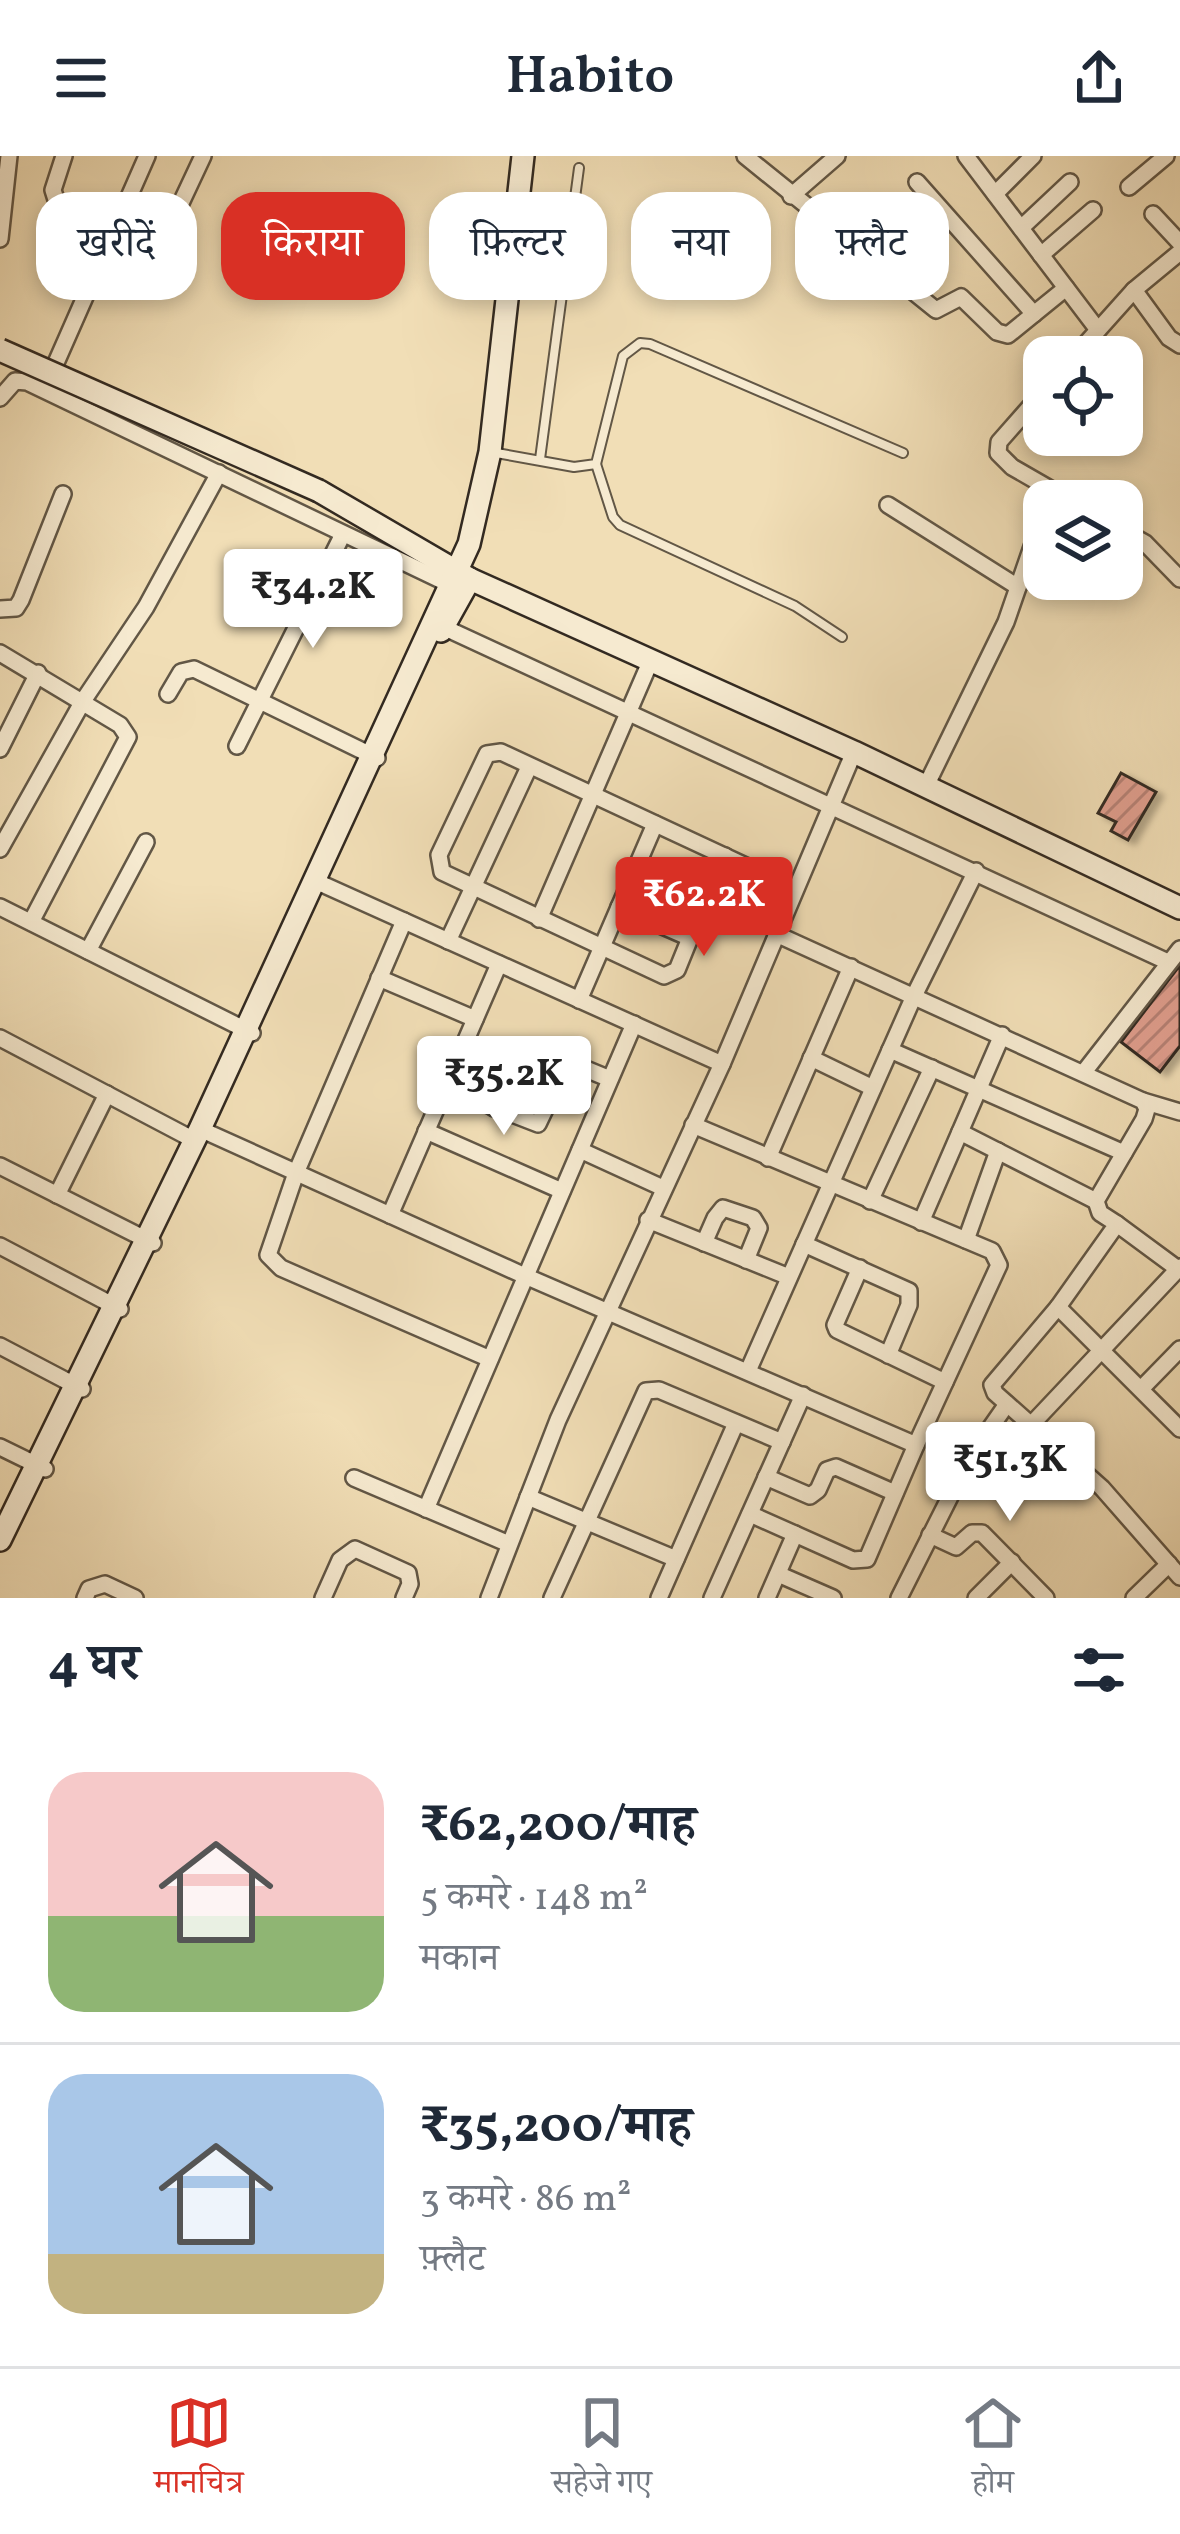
<!DOCTYPE html>
<html lang="hi">
<head>
<meta charset="utf-8">
<style>
  :root { --surface:#fff; --page:#f2f2f3; --text:#1f2937; --muted:#747a83; --line:#e0e1e3; --accent:#d93025 }
  body { margin:0; font-family:Vollkorn,"Noto Serif Devanagari",serif; background:var(--page); color:var(--text); height:100vh; display:flex; flex-direction:column; font-size:45px; white-space:nowrap }
  * { box-sizing:border-box; margin:0 }
  p { font-size:39px; color:var(--muted) }
  .icon { flex:none; width:66px; height:66px; fill:none; stroke:currentColor; stroke-width:2; stroke-linecap:round; stroke-linejoin:round }
  .map { position:relative; height:1442px; overflow:hidden }
  .panel { display:flex; flex-direction:column; background:var(--surface); flex:1 }
  .panel>* { flex:none }
  .guide { position:absolute; left:36px; top:36px; width:1110px; height:108px; display:flex; gap:24px }
  .fabs { position:absolute; left:1023px; top:180px; display:grid; gap:24px }
  .fabs a { display:grid; place-items:center; width:120px; height:120px; border-radius:24px; background:var(--surface); box-shadow:0 6px 18px #0003; font-size:60px }
  .price { position:absolute; translate:-50% -102px; padding:0 27px; border-radius:12px; background:#fff; color:#222; font-size:39px; line-height:78px; filter:drop-shadow(0 3px 6px #0008) }
  .price::after { content:''; position:absolute; left:50%; top:72px; width:36px; height:27px; margin-left:-18px; background:inherit; clip-path:polygon(0 0,100% 0,50% 100%) }
  .price.current { background:var(--accent); color:#fff }
  ul { padding:0; list-style:none }
  li { display:flex; align-items:center; gap:36px; height:300px; padding:0 48px }
  li+li { border-top:3px solid var(--line) }
  li span { display:grid; place-items:center; flex:none; width:336px; height:240px; border-radius:36px; color:#555 }
  li>.icon { margin-inline-start:auto }
  span .icon { width:144px; height:144px; fill:#fffc; stroke-width:1 }
  li b { font-size:51px }
  h2 { display:flex; justify-content:space-between; align-items:center; height:144px; padding:0 48px; font-size:51px }
  .chip { padding:0 42px; border-radius:36px; background:var(--surface); box-shadow:0 6px 18px #0003; font-size:42px; line-height:108px }
  .chip.current { background:var(--accent); color:#fff }
  header { display:flex; justify-content:space-between; align-items:center; height:156px; padding:0 48px; background:var(--surface); font-size:54px; font-weight:600 }
  .dock { display:flex; justify-content:space-around; align-items:center; height:168px; border-top:3px solid var(--line); background:var(--surface); font-size:33px; color:var(--muted) }
  .dock a { display:grid; justify-items:center; gap:6px }
  .dock .current { color:var(--accent) }
  .map>svg:first-child { display:block }
  .building { fill:url(#building-hatch); stroke:#332a21; stroke-width:3; filter:url(#shadow) }
  .lines { fill:none; stroke-linecap:round; stroke-linejoin:round }
  .lane-casing { stroke:#625746; stroke-width:12 }
  .street-casing { stroke:#625746; stroke-width:20 }
  .secondary-casing { stroke:#332a21; stroke-width:26 }
  .lane { stroke:#f6ead0; stroke-width:8 }
  .street { stroke:#f6ead0; stroke-width:15 }
  .secondary { stroke:#f6ead0; stroke-width:21 }
  .secondary-bridge-casing { stroke:#332a21; stroke-width:26; stroke-linecap:butt }
  .secondary-bridge { stroke:#f6ead0; stroke-width:21 }
</style>
</head>
<body>
<header><svg class="icon" aria-label="menu" viewBox="0 0 24 24"><path d="M4 6h16M4 12h16M4 18h16"/></svg>Habito<svg class="icon" aria-label="share" viewBox="0 0 24 24"><path d="M12 15V3M7 8l5-5 5 5M5 13v7h14v-7"/></svg></header>
<div class="map">
<svg width="1180" height="1442" viewBox="0 0 1180 1442">
  <defs>
    <pattern id="building-hatch" width="6" height="6" patternUnits="userSpaceOnUse" patternTransform="scale(3)"><rect width="6" height="6" fill="#e09e8e"/><path d="M-1 1l2-2M0 6l6-6M5 7l2-2" fill="none" stroke="#b68174"/></pattern>
    <filter id="shadow"><feDropShadow dx="7" dy="4" stdDeviation="3" flood-color="#0004"/></filter>
  </defs>
  <rect width="100%" height="100%" fill="#f1deb6"/>
  <filter id="stains"><feTurbulence type="fractalNoise" baseFrequency=".00167" numOctaves="4"/><feColorMatrix values="0 0 0 0 .2 0 0 0 0 .09 0 0 0 0 .02 0 0 0 .5 -.17"/></filter>
  <radialGradient id="worn" r=".72"><stop offset=".6" stop-color="#630" stop-opacity="0"/><stop offset="1" stop-color="#630" stop-opacity=".3"/></radialGradient>
  <g class="building">
    <path d="M1121 617 1156 636 1128 684 1111 675 1116 666 1098 657Z"/>
    <path d="M1180 809V890L1160 916 1121 886Z"/>
  </g>
  <g class="lines">
    <g class="lane-casing">
      <g id="lane">
        <path d="M491 296 574 311 596 308 623 200 640 187 650 188 903 297"/>
        <path d="M540 303 579 12"/>
        <path d="M596 308 613 361 620 369 795 450 842 481"/>
      </g>
    </g>
    <g class="street-casing">
      <g id="street">
        <path d="M64 0 53 34 58 50 121 65"/>
        <path d="M745 0 936 154 961 141 997 176 1008 179 1066 132"/>
        <path d="M966 0 1098 174"/>
        <path d="M917 26 1034 158"/>
        <path d="M1129 31 1166 0"/>
        <path d="M995 38 1033 0"/>
        <path d="M791 40 837 0"/>
        <path d="M127 52 156 65 173 64 203 0"/>
        <path d="M1153 58 1180 87"/>
        <path d="M1021 72 1070 26"/>
        <path d="M0 83 9 0"/>
        <path d="M1041 99 1093 54"/>
        <path d="M1134 134 1180 96"/>
        <path d="M1074 201 1134 134 1169 182 1180 189"/>
        <path d="M48 225 147 0"/>
        <path d="M1044 235 999 286 998 297 1012 311 1071 345"/>
        <path d="M0 242 15 225 27 226 449 428"/>
        <path d="M888 349 1018 431"/>
        <path d="M1122 374 1145 387 1180 423"/>
        <path d="M0 453 16 452 21 444 63 338"/>
        <path d="M443 471 1168 806"/>
        <path d="M0 497 120 569 128 581 31 766"/>
        <path d="M168 538 181 516 194 513 377 602"/>
        <path d="M237 590 343 378"/>
        <path d="M0 593 38 517"/>
        <path d="M926 630 1006 466 1044 356"/>
        <path d="M0 693 83 545 146 451 219 317"/>
        <path d="M313 724 722 908"/>
        <path d="M0 751 252 877"/>
        <path d="M619 751 690 782 725 700"/>
        <path d="M539 763 651 504"/>
        <path d="M404 765 296 1017 268 1099 281 1112 490 1203"/>
        <path d="M776 778 1143 945 1147 953 1144 963 1096 1045 1100 1057 1117 1068 1058 1151 992 1229 995 1237 1102 1332 1180 1421"/>
        <path d="M690 782 677 814 664 820 442 716 439 699 487 598 501 596 793 732"/>
        <path d="M448 785 529 611"/>
        <path d="M88 795 146 686"/>
        <path d="M379 822 475 863"/>
        <path d="M579 844 655 668"/>
        <path d="M0 882 194 984"/>
        <path d="M890 894 1124 997"/>
        <path d="M811 902 873 932"/>
        <path d="M1084 916 1180 793"/>
        <path d="M445 932 538 968 568 905"/>
        <path d="M1143 945 1180 956"/>
        <path d="M494 952 522 896 530 890 610 923"/>
        <path d="M200 973 525 1120 916 1289 999 1109 992 1095 693 969"/>
        <path d="M426 975 562 1035"/>
        <path d="M960 976 1096 1045"/>
        <path d="M580 994 663 1032"/>
        <path d="M768 1002 851 811"/>
        <path d="M0 1010 153 1087"/>
        <path d="M57 1039 107 938"/>
        <path d="M870 1045 932 912"/>
        <path d="M390 1059 499 808"/>
        <path d="M648 1064 789 1121"/>
        <path d="M921 1066 1002 879"/>
        <path d="M1117 1068 1178 1113"/>
        <path d="M966 1084 998 995"/>
        <path d="M704 1087 715 1062 723 1052 753 1062 759 1072 746 1104"/>
        <path d="M804 1088 909 1135V1149L888 1199"/>
        <path d="M0 1090 120 1153"/>
        <path d="M860 1112 835 1169 837 1174 945 1226"/>
        <path d="M1058 1151 1180 1273"/>
        <path d="M0 1190 82 1233"/>
        <path d="M748 1215 914 840 976 715"/>
        <path d="M1141 1233 1180 1193"/>
        <path d="M1031 1269 1180 1111"/>
        <path d="M0 1291 45 1313"/>
        <path d="M766 1321 810 1340 818 1334 827 1314 836 1311 895 1337"/>
        <path d="M354 1322 509 1388"/>
        <path d="M528 1341 676 1403"/>
        <path d="M426 1353 634 868"/>
        <path d="M750 1358 853 1404 867 1403 916 1289"/>
        <path d="M930 1379 956 1391 972 1377H982L1046 1442"/>
        <path d="M778 1418 833 1442"/>
        <path d="M85 1442 89 1433 105 1428 135 1442"/>
        <path d="M323 1442 340 1404 355 1393 408 1417 410 1428 404 1442"/>
        <path d="M489 1442 558 1264 722 908 854 596"/>
        <path d="M552 1442 646 1235 659 1234 782 1286"/>
        <path d="M659 1442 736 1267"/>
        <path d="M712 1442 803 1239"/>
        <path d="M767 1442 795 1378"/>
        <path d="M899 1442 970 1301 1007 1248"/>
        <path d="M976 1442 1012 1406"/>
        <path d="M1134 1442 1169 1408"/>
      </g>
    </g>
    <g class="secondary-casing">
      <g id="secondary">
        <path d="M319 335 470 423 854 596 1180 752"/>
        <path d="M441 475 470 423"/>
        <path d="M0 1384 200 973 469 388 490 296 523 0"/>
      </g>
    </g>
    <use href="#lane" class="lane"/>
    <use href="#street" class="street"/>
    <use href="#secondary" class="secondary"/>
    <g class="secondary-bridge-casing">
      <path id="secondary-bridge" d="M0 194 319 335"/>
    </g>
    <use href="#secondary-bridge" class="secondary-bridge"/>
  </g>
  <rect width="100%" height="100%" filter="url(#stains)"/>
  <rect width="100%" height="100%" fill="url(#worn)"/>
</svg>
<div class="fabs">
<a><svg class="icon" aria-label="locate" viewBox="0 0 24 24"><circle cx="12" cy="12" r="6"/><path d="M12 2v4M12 18v4M2 12h4M18 12h4"/></svg></a>
<a><svg class="icon" aria-label="layers" viewBox="0 0 24 24"><path d="M12 4l9 5-9 5-9-5zM3 14l9 5 9-5"/></svg></a>
</div>
<b class="price" style="left:313px;top:495px">₹34.2K</b>
<b class="price current" style="left:704px;top:803px">₹62.2K</b>
<b class="price" style="left:504px;top:982px">₹35.2K</b>
<b class="price" style="left:1010px;top:1368px">₹51.3K</b>
<div class="guide">
<a class="chip">खरीदें</a>
<a class="chip current">किराया</a>
<a class="chip">फ़िल्टर</a>
<a class="chip">नया</a>
<a class="chip">फ़्लैट</a>
</div>
</div>
<section class="panel">
<h2>4 घर<svg class="icon" aria-label="filters" viewBox="0 0 24 24"><path d="M4 7h16M4 17h16"/><circle cx="9" cy="7" r="2"/><circle cx="15" cy="17" r="2"/></svg></h2>
<ul>
<li><span style="background:linear-gradient(#f6c9c9 60%,#8fb573 0)"><svg class="icon" aria-label="home" viewBox="0 0 24 24"><path d="M3 11l9-7 9 7M6 9v11h12V9"/></svg></span><div><b>₹62,200/माह</b><p>5 कमरे · 148 m²</p><p>मकान</p></div></li>
<li><span style="background:linear-gradient(#a9c7e8 75%,#c2b280 0)"><svg class="icon" aria-label="home" viewBox="0 0 24 24"><path d="M3 11l9-7 9 7M6 9v11h12V9"/></svg></span><div><b>₹35,200/माह</b><p>3 कमरे · 86 m²</p><p>फ़्लैट</p></div></li>
</ul>
</section>
<nav class="dock">
<a class="current"><svg class="icon" aria-label="map" viewBox="0 0 24 24"><path d="M3 6l6-2 6 2 6-2v14l-6 2-6-2-6 2zM9 4v14M15 6v14"/></svg>मानचित्र</a>
<a><svg class="icon" aria-label="saved" viewBox="0 0 24 24"><path d="M7 4h10v16l-5-4-5 4z"/></svg>सहेजे गए</a>
<a><svg class="icon" aria-label="home" viewBox="0 0 24 24"><path d="M3 11l9-7 9 7M6 9v11h12V9"/></svg>होम</a>
</nav>
</body>
</html>
